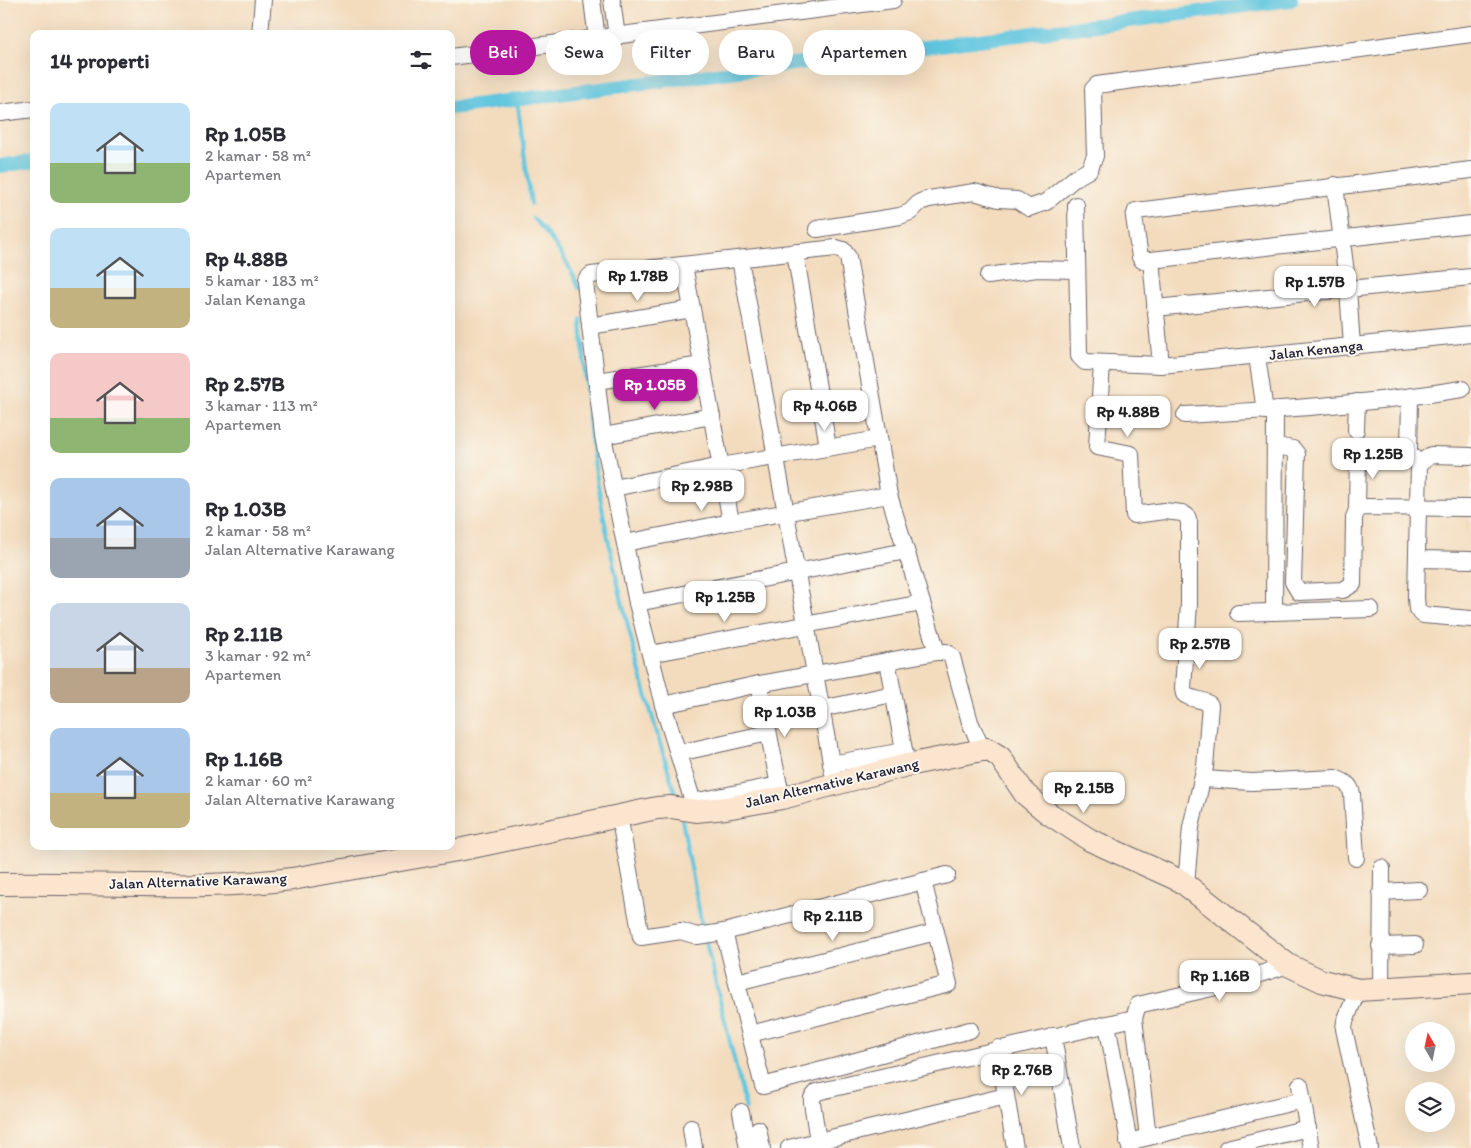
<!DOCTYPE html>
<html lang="id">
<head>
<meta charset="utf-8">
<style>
  :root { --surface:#fff; --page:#f7f7f7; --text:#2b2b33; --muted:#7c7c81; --accent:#b5179e }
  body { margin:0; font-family:Itim,sans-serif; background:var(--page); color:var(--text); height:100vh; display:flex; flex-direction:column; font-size:19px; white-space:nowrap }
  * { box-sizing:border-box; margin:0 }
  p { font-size:16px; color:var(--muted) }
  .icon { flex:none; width:28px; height:28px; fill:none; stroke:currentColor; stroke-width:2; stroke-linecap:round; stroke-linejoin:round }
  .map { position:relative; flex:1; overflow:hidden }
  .drawer { position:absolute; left:30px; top:30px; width:425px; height:820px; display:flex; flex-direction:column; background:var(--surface); border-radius:10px; box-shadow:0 5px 20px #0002 }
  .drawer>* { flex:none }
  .top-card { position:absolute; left:470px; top:30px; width:475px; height:45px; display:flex; gap:10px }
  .needle { width:32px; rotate:351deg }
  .tools { position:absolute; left:1405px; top:1022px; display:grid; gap:10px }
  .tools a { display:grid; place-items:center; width:50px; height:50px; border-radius:50%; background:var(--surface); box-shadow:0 5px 20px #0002; font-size:25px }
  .price { position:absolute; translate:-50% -42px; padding:0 11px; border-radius:10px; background:#fff; color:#222; font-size:16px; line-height:32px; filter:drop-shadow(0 1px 2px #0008) }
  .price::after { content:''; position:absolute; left:50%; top:30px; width:15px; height:11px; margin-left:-8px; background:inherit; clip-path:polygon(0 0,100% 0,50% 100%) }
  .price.current { background:var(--accent); color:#fff }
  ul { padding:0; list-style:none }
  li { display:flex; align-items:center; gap:15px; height:125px; padding:0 20px }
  li span { display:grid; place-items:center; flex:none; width:140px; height:100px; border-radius:10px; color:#555 }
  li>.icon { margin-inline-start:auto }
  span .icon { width:60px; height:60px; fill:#fffc; stroke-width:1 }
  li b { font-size:21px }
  h2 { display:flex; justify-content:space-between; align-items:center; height:60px; padding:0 20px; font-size:21px }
  .pill { padding:0 18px; border-radius:22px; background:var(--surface); box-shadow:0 5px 20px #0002; font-size:18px; line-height:45px }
  .pill.current { background:var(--accent); color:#fff }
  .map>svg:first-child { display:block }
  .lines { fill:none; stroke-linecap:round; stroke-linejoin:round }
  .stream { stroke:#62c6df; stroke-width:4 }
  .canal { stroke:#62c6df; stroke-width:14 }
  .street-casing { stroke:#6b6369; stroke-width:18 }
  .secondary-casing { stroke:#6b6369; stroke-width:24 }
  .street { stroke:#fff; stroke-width:16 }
  .secondary { stroke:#fbe5cf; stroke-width:22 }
  .labels { text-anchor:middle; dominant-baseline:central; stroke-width:4; stroke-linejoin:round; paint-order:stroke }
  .street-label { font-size:15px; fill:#22223b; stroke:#fbf7ec }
</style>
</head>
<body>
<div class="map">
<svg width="1471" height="1148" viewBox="0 0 1471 1148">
  <rect width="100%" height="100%" fill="#fbf7ec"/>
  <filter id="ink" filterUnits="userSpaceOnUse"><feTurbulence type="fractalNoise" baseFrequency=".02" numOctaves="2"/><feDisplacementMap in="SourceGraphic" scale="10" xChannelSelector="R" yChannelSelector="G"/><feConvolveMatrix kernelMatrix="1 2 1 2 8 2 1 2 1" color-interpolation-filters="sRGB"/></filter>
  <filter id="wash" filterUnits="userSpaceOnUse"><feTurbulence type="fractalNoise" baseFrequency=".0096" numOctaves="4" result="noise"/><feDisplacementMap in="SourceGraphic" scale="20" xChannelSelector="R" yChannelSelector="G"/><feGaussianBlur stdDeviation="1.12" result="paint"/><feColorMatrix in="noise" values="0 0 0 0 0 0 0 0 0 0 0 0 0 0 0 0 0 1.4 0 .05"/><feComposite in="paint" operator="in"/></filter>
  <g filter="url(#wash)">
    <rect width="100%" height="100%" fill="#f3dcbe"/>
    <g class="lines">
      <g class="stream">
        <path d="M517 99 531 204"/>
        <path d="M533 218C553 239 568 261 579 288"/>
        <path d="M581 320C585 369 587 419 595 467 613 580 643 691 677 799"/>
        <path d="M682 820 703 931"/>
        <path d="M705 938 746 1109"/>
      </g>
      <g class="canal">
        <path d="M451 108 1291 0"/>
        <path d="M0 166 34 161"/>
      </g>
    </g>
  </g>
  <g filter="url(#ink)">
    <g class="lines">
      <g class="street-casing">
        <g id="street">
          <path d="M592 0 597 39"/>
          <path d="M612 0 617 37"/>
          <path d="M260 34 263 0"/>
          <path d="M451 57 893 0"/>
          <path d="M0 113 34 109"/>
          <path d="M1335 185 1348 289 1352 346"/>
          <path d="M1076 205 1079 356 1085 362 1161 365 1471 334"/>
          <path d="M817 229 900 216 910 212 920 202 929 199 974 192 999 199 1017 200 1029 208 1046 202 1075 178 1089 170 1095 156 1093 89 1097 85 1471 34"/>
          <path d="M795 252 828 447"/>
          <path d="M740 259 835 784"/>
          <path d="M1151 260 1471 224"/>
          <path d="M684 265 731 522"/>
          <path d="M988 276 1037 269 1077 270"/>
          <path d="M1155 308 1471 277"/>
          <path d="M590 326 692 309"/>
          <path d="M1257 356 1265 411"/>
          <path d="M1102 363 1097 447 1131 454 1134 515 1164 511 1182 513 1187 516 1189 522V604L1183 688 1184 694C1192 701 1204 698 1210 705L1205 767 1191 827 1186 884"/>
          <path d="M1161 365 1151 260H1142L1140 257 1134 217 1136 211 1471 170"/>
          <path d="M597 381 702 365"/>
          <path d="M1410 398 1409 452 1419 464"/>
          <path d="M1185 415C1277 410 1370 404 1462 389"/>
          <path d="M1356 430 1357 402"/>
          <path d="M603 436 712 416"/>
          <path d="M1276 446 1293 449 1297 454 1293 582 1299 592 1343 590 1353 584 1354 518 1357 509 1360 507 1471 508"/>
          <path d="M1471 456 1431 455 1419 464 1416 598 1417 609 1423 615 1471 619"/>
          <path d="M614 488 721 466 879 439"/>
          <path d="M1357 509 1358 451"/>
          <path d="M625 543 731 522 889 495"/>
          <path d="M1418 559 1471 560"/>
          <path d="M637 603 906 551"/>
          <path d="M1274 612 1275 411"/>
          <path d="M1238 613 1371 609"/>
          <path d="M650 654 922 603"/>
          <path d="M887 661 907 765"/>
          <path d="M759 684 781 796"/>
          <path d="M663 705 759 684 937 652"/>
          <path d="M821 709 893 694"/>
          <path d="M679 753 768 733"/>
          <path d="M831 764 904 751"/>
          <path d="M1203 779 1252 782 1335 778C1345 782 1350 784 1352 794L1356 858"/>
          <path d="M779 785 693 802 663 705 637 603 603 436 586 291 585 281 591 275 836 248 843 250 848 257 889 495 937 652H946L952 657 970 722 982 749"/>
          <path d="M619 815 641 937 681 931 697 936 724 932 947 875"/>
          <path d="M1381 892 1419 890"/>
          <path d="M724 932 763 1086 970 1030"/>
          <path d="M1380 946 1415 945"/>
          <path d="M737 982 936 932"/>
          <path d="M1358 990 1345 1021 1344 1029 1370 1148"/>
          <path d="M1381 990 1382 868"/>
          <path d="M1107 1024 1130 1148"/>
          <path d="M750 1034 949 984 923 881"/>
          <path d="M1053 1036 1072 1148"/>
          <path d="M998 1048 1015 1148"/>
          <path d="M1300 1085 1311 1148"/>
          <path d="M741 1112 748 1148"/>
          <path d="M691 1128 694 1148"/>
          <path d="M758 1129 762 1148"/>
          <path d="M1148 1137 1134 1018 1138 1005 1229 984 1288 965"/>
          <path d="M1128 1142 1302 1100"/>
          <path d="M789 1148 1006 1096"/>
          <path d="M819 1148 812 1102V1098L817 1092 1134 1018"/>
          <path d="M1227 1148 1308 1128"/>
        </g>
      </g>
      <g class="secondary-casing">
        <path id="secondary" d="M0 884C96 882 197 891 292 879L463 849 657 808 671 807 696 811 726 808 782 798 907 765 987 749 1000 757 1025 794 1048 813 1090 840 1181 881 1288 965 1322 981 1358 990 1471 983"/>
      </g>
      <use href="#street" class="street"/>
      <use href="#secondary" class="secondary"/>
    </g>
  </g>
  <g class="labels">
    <g class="street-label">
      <text transform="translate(1316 350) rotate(-6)">Jalan Kenanga</text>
      <text transform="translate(832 783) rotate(-13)">Jalan Alternative Karawang</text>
      <text transform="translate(198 881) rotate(-2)">Jalan Alternative Karawang</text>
    </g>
  </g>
</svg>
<div class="tools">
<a><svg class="needle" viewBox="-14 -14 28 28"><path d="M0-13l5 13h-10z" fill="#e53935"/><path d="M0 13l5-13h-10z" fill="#7c7c81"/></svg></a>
<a><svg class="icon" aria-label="layers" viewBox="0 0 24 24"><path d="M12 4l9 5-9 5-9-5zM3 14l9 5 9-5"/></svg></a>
</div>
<b class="price" style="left:638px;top:302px">Rp 1.78B</b>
<b class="price" style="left:1315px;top:308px">Rp 1.57B</b>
<b class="price current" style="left:655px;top:411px">Rp 1.05B</b>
<b class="price" style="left:825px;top:432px">Rp 4.06B</b>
<b class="price" style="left:1128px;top:438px">Rp 4.88B</b>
<b class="price" style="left:1373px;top:480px">Rp 1.25B</b>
<b class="price" style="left:702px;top:512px">Rp 2.98B</b>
<b class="price" style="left:725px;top:623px">Rp 1.25B</b>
<b class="price" style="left:1200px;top:670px">Rp 2.57B</b>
<b class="price" style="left:785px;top:738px">Rp 1.03B</b>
<b class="price" style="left:1084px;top:814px">Rp 2.15B</b>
<b class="price" style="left:833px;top:942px">Rp 2.11B</b>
<b class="price" style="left:1220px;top:1002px">Rp 1.16B</b>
<b class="price" style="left:1022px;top:1096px">Rp 2.76B</b>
<div class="top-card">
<a class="pill current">Beli</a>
<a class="pill">Sewa</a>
<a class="pill">Filter</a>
<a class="pill">Baru</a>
<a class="pill">Apartemen</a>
</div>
<section class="drawer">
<h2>14 properti<svg class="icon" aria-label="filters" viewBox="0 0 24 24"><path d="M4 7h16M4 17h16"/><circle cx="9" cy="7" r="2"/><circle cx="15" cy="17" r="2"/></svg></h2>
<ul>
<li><span style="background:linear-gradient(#bfe0f5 60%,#8fb573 0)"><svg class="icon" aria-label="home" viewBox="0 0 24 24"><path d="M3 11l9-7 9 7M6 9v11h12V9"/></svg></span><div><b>Rp 1.05B</b><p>2 kamar · 58 m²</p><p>Apartemen</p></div></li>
<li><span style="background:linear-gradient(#bfe0f5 60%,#c2b280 0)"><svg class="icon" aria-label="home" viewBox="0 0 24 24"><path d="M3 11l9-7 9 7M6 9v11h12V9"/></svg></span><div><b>Rp 4.88B</b><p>5 kamar · 183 m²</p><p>Jalan Kenanga</p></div></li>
<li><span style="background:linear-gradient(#f6c9c9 65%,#8fb573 0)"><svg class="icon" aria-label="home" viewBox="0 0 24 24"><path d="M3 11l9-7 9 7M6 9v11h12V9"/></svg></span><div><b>Rp 2.57B</b><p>3 kamar · 113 m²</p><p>Apartemen</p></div></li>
<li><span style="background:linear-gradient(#a9c7e8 60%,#9aa5b1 0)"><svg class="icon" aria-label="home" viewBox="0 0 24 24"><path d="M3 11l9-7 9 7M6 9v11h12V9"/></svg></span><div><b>Rp 1.03B</b><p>2 kamar · 58 m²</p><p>Jalan Alternative Karawang</p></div></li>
<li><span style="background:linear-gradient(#c9d6e8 65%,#b9a48a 0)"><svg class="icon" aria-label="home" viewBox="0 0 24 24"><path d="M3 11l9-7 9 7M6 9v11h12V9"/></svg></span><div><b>Rp 2.11B</b><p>3 kamar · 92 m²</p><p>Apartemen</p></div></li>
<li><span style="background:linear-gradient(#a9c7e8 65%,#c2b280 0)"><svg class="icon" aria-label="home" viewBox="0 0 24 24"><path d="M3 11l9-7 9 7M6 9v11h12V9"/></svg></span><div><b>Rp 1.16B</b><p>2 kamar · 60 m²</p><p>Jalan Alternative Karawang</p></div></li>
</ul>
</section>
</div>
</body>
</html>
